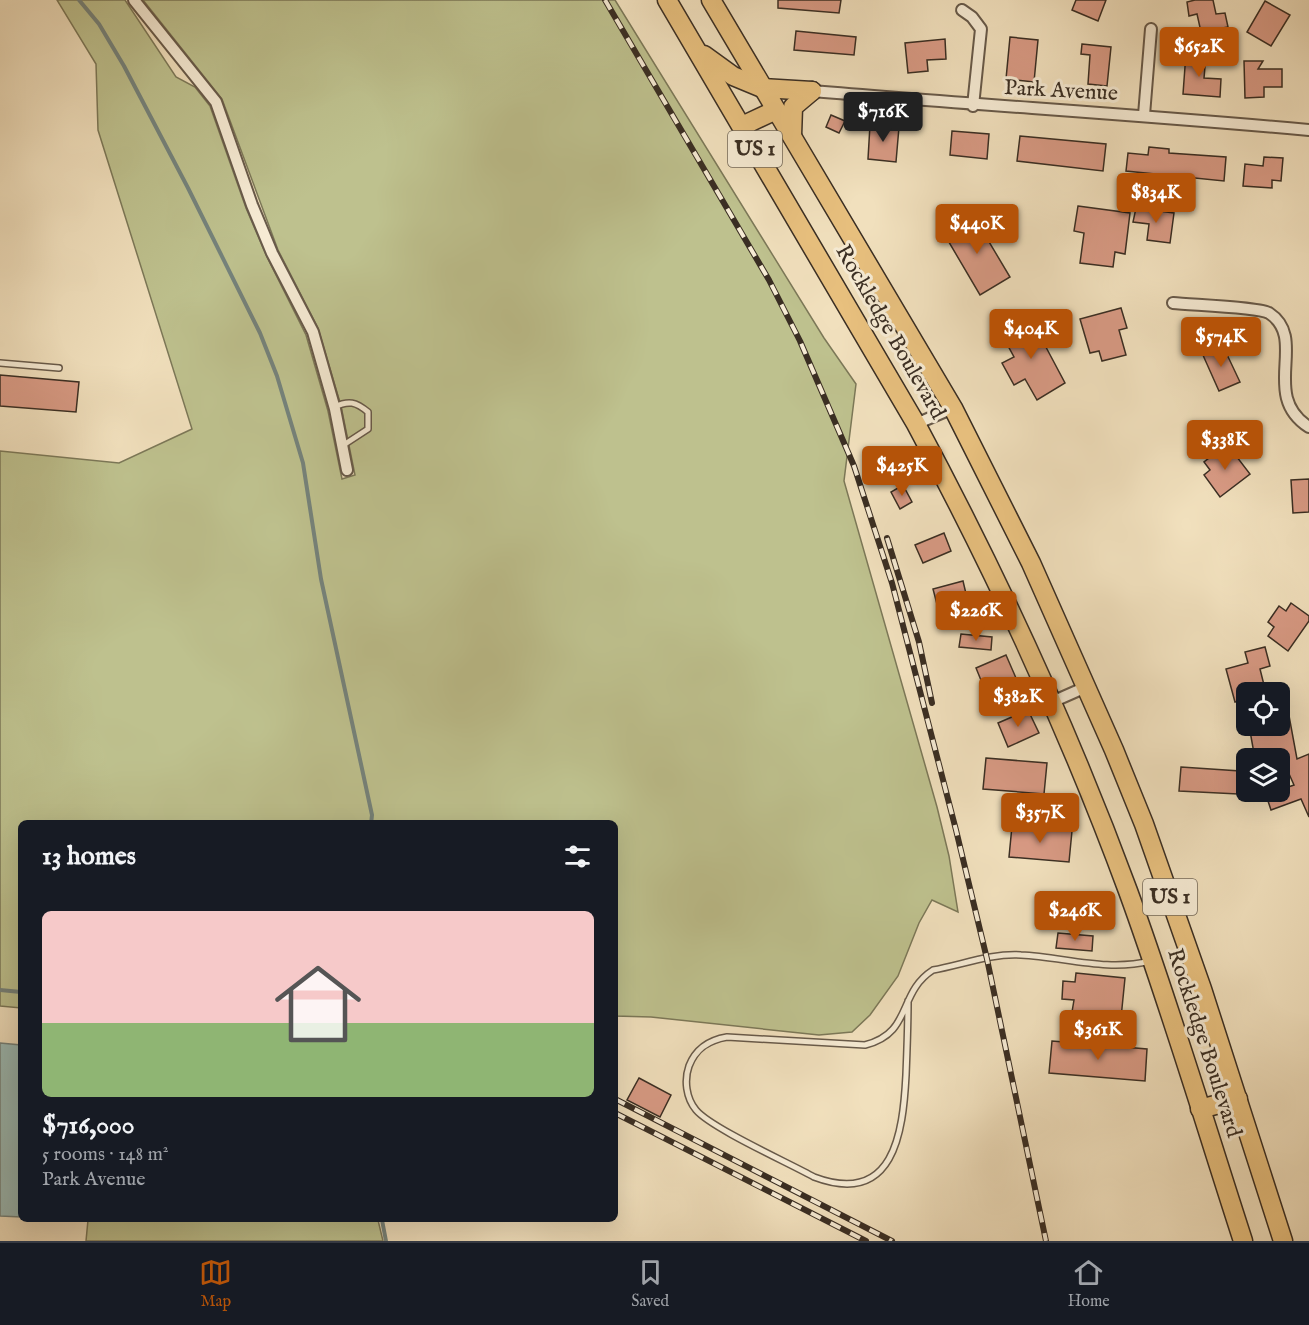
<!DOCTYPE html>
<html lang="en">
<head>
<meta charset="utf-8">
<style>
  :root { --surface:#171b24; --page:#20242c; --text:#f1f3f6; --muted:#9ea1a6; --line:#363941; --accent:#b45309 }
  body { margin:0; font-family:"IM FELL English",serif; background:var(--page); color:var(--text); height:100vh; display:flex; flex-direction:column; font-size:22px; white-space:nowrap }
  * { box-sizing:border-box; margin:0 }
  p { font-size:20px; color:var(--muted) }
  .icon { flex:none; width:33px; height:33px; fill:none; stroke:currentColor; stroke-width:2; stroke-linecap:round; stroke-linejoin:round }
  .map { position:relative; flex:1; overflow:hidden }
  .sheet { position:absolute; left:18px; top:820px; width:600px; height:402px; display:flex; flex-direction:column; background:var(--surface); border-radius:9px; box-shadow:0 6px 24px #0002 }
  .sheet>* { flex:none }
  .buttons { position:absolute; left:1236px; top:682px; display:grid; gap:12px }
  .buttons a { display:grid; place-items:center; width:54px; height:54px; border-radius:9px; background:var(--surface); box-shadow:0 6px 24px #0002; font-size:30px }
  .price { position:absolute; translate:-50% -51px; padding:0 14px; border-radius:6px; background:var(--accent); color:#fff; font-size:20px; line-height:39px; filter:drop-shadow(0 2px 3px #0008) }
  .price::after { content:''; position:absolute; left:50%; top:36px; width:18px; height:14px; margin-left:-9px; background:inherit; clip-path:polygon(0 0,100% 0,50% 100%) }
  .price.current { background:#222; color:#fff }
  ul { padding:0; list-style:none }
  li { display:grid; align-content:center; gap:12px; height:318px; padding:0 24px }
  li span { display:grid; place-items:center; height:186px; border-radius:9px; color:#555 }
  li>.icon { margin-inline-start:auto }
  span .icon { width:108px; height:108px; fill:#fffc; stroke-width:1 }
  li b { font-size:26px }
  h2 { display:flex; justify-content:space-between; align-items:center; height:72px; padding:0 24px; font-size:26px }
  .tabs { display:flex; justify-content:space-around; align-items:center; height:84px; border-top:2px solid var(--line); background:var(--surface); font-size:16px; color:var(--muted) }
  .tabs a { display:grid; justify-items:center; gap:3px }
  .tabs .current { color:var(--accent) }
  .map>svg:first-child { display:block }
  .green { fill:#bec18e; stroke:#7c7858; stroke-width:1.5 }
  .water { fill:#9cbcb7; stroke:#75837c; stroke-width:1.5 }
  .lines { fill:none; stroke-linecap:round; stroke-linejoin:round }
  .stream { stroke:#75837c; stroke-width:4 }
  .building { fill:#d89a84; stroke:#3a2e23; stroke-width:1.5 }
  .service-casing { stroke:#685a4a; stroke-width:8 }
  .minor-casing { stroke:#685a4a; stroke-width:14 }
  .primary-casing { stroke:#3a2e23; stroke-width:21 }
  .service { stroke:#f6ebd4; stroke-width:5 }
  .minor { stroke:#f6ebd4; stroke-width:10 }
  .primary { stroke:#e8c07e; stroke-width:18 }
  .rail-casing { stroke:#3a2e23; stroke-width:6 }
  .rail { stroke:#f6ebd4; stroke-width:4; stroke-dasharray:11; stroke-linecap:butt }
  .labels { text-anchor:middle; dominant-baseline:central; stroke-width:6; stroke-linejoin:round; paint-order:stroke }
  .shield { fill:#f6ebd4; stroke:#726758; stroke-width:1.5 }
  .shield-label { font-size:21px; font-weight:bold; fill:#3a2e23 }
  .street-label { font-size:22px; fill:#3a2e23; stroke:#f6ebd4 }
</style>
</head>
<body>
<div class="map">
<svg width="1309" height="1241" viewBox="0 0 1309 1241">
  <rect width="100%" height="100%" fill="#f1e0bd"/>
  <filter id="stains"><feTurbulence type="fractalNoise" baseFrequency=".00333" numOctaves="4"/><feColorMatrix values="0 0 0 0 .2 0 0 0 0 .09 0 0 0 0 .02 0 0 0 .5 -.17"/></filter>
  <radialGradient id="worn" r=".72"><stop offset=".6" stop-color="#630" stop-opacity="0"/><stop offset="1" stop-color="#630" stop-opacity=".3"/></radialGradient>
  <g class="green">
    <path d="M57 0H125L176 77 195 87 210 106 246 208 267 257 306 335 328 411 342 479 355 475 341 406 318 328 278 250 222 99 143 0H615L824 338 856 384 844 481 937 807 949 856 958 912 932 900 919 923 898 976 870 1015 852 1032 819 1035 651 1017 615 1016V824H21V1008L0 1006V451L119 463 192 429 98 130 96 64Z"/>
    <path d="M88 1220H378L383 1241H86Z"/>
  </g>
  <path class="water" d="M0 1043 21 1045V1217L0 1216Z"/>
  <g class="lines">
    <g class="stream">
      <path d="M79 0 99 24 124 66 188 188 260 333 277 376 303 463 321 579 372 815 371 824"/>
      <path d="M0 990 21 992"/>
      <path d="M382 1220 386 1241"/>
    </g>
  </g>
  <g class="building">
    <path d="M778 0H841L839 13 778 8Z"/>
    <path d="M1076 0H1106L1098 21 1072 10Z"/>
    <path d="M1195 0H1213L1216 14 1225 13 1228 27 1201 32 1197 14 1189 16 1187 2Z"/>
    <path d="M1265 1 1290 15 1271 46 1247 32Z"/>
    <path d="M796 31 856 37 854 55 794 50Z"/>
    <path d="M1010 37 1038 40 1034 82 1006 79Z"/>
    <path d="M945 39 946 59 927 60 928 71 908 73 905 43Z"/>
    <path d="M1082 44 1111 47 1107 86 1088 84 1090 55 1081 54Z"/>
    <path d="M1186 53 1206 55 1204 78 1221 79 1220 97 1183 94Z"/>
    <path d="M1244 61H1263L1258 69H1282V87H1264V97L1245 98Z"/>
    <path d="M831 115 845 121 839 133 826 127Z"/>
    <path d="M870 125 899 127 896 162 868 159Z"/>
    <path d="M952 131 989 134 987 159 950 155Z"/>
    <path d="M1020 136 1106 144 1103 171 1017 161Z"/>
    <path d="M1149 147 1169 149V153L1226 157 1224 181 1126 171 1128 153 1148 155Z"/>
    <path d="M1264 157 1283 158 1281 181 1272 180V188L1243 186 1245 164 1263 166Z"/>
    <path d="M1078 206 1130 213 1125 254 1115 252 1113 267 1080 263 1084 233 1074 231Z"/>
    <path d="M1136 208 1174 213 1170 243 1147 240 1149 224 1133 222Z"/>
    <path d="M973 215 1010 277 980 295 943 232Z"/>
    <path d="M1121 308 1127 328 1119 330 1126 355 1102 361 1099 351 1090 353 1080 319Z"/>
    <path d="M1031 319 1065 383 1037 400 1025 379 1014 385 1002 363 1014 357 1001 333Z"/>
    <path d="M1222 344 1240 382 1219 391 1202 353Z"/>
    <path d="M0 375 79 382 76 412 0 406Z"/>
    <path d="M1227 444 1250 474 1220 497 1204 475 1210 470 1204 462Z"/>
    <path d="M1309 479V512L1293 513 1291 480Z"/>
    <path d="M903 485 912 502 900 509 891 492Z"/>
    <path d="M944 533 951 551 923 563 915 545Z"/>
    <path d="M963 581 972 619 943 627 933 589Z"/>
    <path d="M1291 603 1309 616V621L1288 651 1268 636 1274 627 1268 622 1279 606 1286 611Z"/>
    <path d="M961 634 992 637 991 650 959 647Z"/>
    <path d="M1265 647 1270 666 1260 669 1266 693H1246V699L1235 702 1226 669 1248 663 1245 652Z"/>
    <path d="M1006 655 1016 678 985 690 976 668Z"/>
    <path d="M1280 694H1285L1297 759 1309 754V817L1301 799 1271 810 1266 795 1294 785 1281 756 1255 759 1250 731 1259 729V726H1280Z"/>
    <path d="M1028 710 1039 733 1008 747 998 723Z"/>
    <path d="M986 758 1047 763 1044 794 983 789Z"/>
    <path d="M1181 767 1240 771 1238 794 1179 791Z"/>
    <path d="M1012 826 1072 831 1069 862 1009 857Z"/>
    <path d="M1058 933 1093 936 1092 951 1056 948Z"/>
    <path d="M1076 973 1125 978 1121 1018 1072 1012 1074 1000 1062 999 1063 981 1075 982Z"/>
    <path d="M1052 1041 1147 1049 1145 1081 1049 1073Z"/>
    <path d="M639 1078 671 1095 660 1117 627 1100Z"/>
  </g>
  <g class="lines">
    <g class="service-casing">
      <g id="service">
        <path d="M0 363 59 368"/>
        <path d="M334 407C349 400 356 402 368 412V429L342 446"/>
        <path d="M908 1001C908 1026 907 1050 906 1075 903 1133 894 1207 814 1177 789 1163 711 1128 696 1110 686 1098 684 1080 689 1066 696 1048 709 1040 727 1037L865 1045C913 1033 897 993 933 970 961 965 992 953 1021 955 1064 957 1107 972 1150 961"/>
      </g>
    </g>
    <g class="minor-casing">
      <g id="minor">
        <path d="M134 0 216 102 252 205 272 253 313 332 335 409 347 470"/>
        <path d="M962 10 972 17 981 29 973 106"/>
        <path d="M812 91C978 105 1143 115 1309 130"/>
        <path d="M1144 115 1151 29"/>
        <path d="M1173 303C1191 305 1257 307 1269 313 1309 339 1259 395 1309 427"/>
        <path d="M916 424 953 408"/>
        <path d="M1052 702 1086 687"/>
      </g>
    </g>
    <g class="primary-casing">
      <g id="primary">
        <path d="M667 0 916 424C997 575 1069 731 1128 891 1170 1006 1205 1124 1243 1241"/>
        <path d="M711 0 953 408 1031 563 1114 750 1144 824 1202 989 1283 1241"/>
        <path d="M704 55 733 76 762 88 812 91"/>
        <path d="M742 126 776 110"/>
        <path d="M792 136 793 107 812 91"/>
        <path d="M1200 1109 1238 1099"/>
      </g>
    </g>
    <use href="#service" class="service"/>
    <use href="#minor" class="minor"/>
    <use href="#primary" class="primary"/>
    <g class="rail-casing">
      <g id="rail">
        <path d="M605 0 769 280 800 341 854 466 892 583 956 830 987 959 1046 1241"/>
        <path d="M887 538 919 642 932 703"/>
        <path d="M615 1099 892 1241"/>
        <path d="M615 1113 866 1241"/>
      </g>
    </g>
    <use href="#rail" class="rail"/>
  </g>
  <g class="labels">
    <g class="shield">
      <rect x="728" y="131" width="54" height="36" rx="4.5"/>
      <rect x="1143" y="879" width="54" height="36" rx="4.5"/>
    </g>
    <g class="shield-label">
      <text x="755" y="149">US 1</text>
      <text x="1170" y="897">US 1</text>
    </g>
    <g class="street-label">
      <text transform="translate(1061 91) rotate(3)">Park Avenue</text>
      <text transform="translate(890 332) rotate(60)">Rockledge Boulevard</text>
      <text transform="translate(1204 1043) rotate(72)">Rockledge Boulevard</text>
    </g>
  </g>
  <rect width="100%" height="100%" filter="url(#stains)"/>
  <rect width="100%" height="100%" fill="url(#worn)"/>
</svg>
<div class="buttons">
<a><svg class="icon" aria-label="locate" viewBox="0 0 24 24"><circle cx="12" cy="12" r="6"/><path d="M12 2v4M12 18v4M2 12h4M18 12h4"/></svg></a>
<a><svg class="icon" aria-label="layers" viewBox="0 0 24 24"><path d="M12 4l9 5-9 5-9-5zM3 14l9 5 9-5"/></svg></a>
</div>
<b class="price" style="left:1199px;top:78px">$652K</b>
<b class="price current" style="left:883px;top:143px">$716K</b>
<b class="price" style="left:1156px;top:224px">$834K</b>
<b class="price" style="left:977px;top:255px">$440K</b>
<b class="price" style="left:1031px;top:360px">$404K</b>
<b class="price" style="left:1221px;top:368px">$574K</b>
<b class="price" style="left:1225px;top:471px">$338K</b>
<b class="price" style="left:902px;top:497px">$425K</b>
<b class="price" style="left:976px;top:642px">$226K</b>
<b class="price" style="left:1018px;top:728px">$382K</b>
<b class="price" style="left:1040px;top:844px">$357K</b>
<b class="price" style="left:1075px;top:942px">$246K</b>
<b class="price" style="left:1098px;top:1061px">$361K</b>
<section class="sheet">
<h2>13 homes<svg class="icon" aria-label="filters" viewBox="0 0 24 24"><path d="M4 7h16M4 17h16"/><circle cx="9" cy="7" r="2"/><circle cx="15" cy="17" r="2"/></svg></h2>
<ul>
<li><span style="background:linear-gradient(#f6c9c9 60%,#8fb573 0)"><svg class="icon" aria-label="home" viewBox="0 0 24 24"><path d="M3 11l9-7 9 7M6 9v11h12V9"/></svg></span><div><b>$716,000</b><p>5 rooms · 148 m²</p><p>Park Avenue</p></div></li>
</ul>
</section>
</div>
<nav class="tabs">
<a class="current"><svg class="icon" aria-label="map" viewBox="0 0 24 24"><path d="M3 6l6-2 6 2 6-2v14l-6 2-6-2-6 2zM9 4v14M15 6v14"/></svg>Map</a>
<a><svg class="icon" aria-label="saved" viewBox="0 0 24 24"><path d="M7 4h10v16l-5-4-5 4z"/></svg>Saved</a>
<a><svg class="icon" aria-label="home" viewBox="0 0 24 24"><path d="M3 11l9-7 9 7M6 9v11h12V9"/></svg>Home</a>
</nav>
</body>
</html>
